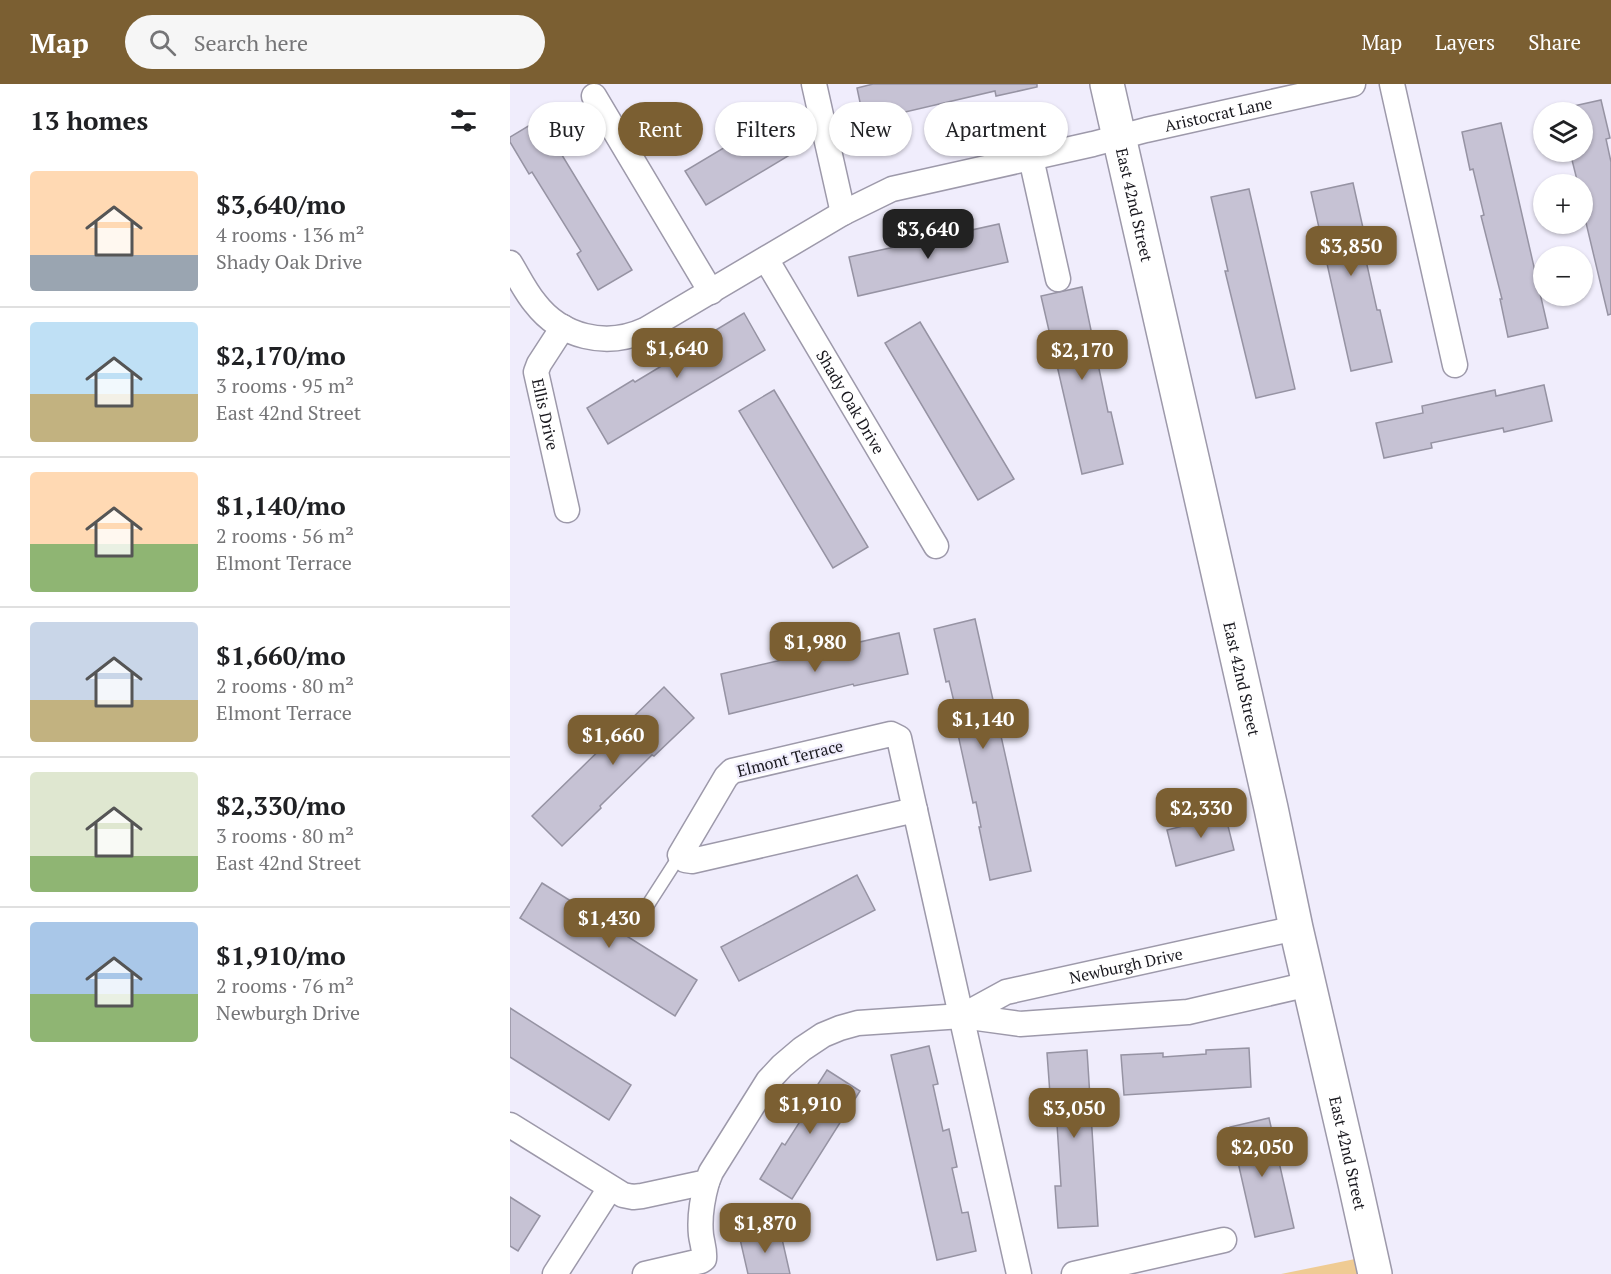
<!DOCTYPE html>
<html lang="en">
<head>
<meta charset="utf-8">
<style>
  :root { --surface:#fff; --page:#f6f6f6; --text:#202124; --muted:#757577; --line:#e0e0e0; --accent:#7b5f32 }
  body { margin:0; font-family:"PT Serif",serif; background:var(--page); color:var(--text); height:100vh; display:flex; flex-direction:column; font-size:22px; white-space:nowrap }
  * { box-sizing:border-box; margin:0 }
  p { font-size:20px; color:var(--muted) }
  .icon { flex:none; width:33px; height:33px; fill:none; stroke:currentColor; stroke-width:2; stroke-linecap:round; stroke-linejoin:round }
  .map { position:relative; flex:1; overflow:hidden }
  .drawer { display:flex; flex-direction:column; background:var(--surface); width:510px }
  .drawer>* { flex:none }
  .banner { position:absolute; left:18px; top:18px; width:570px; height:54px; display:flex; gap:12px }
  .fabs { position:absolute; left:1023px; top:18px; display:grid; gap:12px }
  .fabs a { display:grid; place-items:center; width:60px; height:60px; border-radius:50%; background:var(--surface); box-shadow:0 2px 4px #0004; font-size:30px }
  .price { position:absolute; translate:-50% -51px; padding:0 14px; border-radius:12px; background:var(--accent); color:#fff; font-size:20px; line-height:39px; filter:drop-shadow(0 2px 3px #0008) }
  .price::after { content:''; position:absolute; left:50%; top:36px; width:18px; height:14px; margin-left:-9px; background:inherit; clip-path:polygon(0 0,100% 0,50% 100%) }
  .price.active { background:#222; color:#fff }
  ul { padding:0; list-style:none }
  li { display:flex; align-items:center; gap:18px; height:150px; padding:0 30px }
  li+li { border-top:2px solid var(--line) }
  li span { display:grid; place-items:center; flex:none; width:168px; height:120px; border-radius:6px; color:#555 }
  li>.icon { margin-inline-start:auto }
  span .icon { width:72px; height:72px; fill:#fffc; stroke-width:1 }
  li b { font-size:26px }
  h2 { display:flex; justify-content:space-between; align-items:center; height:72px; padding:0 30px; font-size:26px }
  .chip { padding:0 21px; border-radius:27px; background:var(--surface); box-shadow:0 2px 4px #0004; font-size:21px; line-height:54px }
  .chip.active { background:var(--accent); color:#fff }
  header { display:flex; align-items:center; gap:36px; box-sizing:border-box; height:84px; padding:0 30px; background:var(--accent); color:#fff }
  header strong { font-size:28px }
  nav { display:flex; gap:33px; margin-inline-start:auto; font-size:21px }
  .search { width:420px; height:54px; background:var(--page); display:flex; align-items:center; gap:15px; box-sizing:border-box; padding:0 21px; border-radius:33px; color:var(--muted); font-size:22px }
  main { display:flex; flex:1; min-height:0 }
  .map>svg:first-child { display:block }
  .green { fill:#efcb93 }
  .building { fill:#c6c2d4; stroke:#9693a3; stroke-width:1.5 }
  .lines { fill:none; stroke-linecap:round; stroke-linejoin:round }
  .lane-casing { stroke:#9d99aa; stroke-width:15 }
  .street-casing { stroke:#9d99aa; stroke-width:27 }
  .secondary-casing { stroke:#9d99aa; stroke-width:36 }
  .lane { stroke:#fff; stroke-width:12 }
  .street { stroke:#fff; stroke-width:24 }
  .secondary { stroke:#fff; stroke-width:33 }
  .labels { text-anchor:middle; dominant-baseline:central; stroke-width:4.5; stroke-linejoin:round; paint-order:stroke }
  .street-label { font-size:16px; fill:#19181e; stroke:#f0edfc }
</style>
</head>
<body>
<header>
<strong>Map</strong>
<div class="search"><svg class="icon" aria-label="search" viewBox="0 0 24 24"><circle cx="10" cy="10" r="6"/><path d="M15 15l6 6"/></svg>Search here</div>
<nav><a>Map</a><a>Layers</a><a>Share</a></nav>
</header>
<main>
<section class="drawer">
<h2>13 homes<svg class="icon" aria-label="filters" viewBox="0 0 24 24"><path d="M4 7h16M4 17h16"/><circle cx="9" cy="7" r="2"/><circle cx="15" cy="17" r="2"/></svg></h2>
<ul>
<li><span style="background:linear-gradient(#ffd9b3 70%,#9aa5b1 0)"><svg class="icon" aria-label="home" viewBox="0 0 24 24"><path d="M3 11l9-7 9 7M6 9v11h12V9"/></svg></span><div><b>$3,640/mo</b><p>4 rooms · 136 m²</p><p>Shady Oak Drive</p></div></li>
<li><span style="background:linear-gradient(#bfe0f5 60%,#c2b280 0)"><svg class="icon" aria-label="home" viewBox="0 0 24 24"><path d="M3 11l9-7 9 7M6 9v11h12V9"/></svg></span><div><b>$2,170/mo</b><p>3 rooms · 95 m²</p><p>East 42nd Street</p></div></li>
<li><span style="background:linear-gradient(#ffd9b3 60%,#8fb573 0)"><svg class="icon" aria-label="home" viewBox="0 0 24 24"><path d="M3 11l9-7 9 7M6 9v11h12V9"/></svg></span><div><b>$1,140/mo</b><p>2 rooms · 56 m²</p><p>Elmont Terrace</p></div></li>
<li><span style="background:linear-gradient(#c9d6e8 65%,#c2b280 0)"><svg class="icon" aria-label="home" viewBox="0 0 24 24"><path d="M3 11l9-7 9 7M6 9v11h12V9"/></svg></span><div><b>$1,660/mo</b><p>2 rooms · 80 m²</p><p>Elmont Terrace</p></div></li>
<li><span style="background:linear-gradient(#dfe7d0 70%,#8fb573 0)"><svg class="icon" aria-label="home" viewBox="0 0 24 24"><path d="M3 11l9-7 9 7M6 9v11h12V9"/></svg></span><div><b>$2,330/mo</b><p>3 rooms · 80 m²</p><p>East 42nd Street</p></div></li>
<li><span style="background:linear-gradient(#a9c7e8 60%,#8fb573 0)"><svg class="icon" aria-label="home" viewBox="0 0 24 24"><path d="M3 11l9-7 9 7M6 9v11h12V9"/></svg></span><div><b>$1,910/mo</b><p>2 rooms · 76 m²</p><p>Newburgh Drive</p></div></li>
</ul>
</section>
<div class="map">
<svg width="1101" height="1190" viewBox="0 0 1101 1190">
  <rect width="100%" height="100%" fill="#f0edfc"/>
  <path class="green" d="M850 1174 852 1190H771Z"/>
  <g class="building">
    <path d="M363 0H527V3L486 12 485 7 395 28 396 33 355 42 347 4Z"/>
    <path d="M1091 16 1100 54 1096 55 1101 78V230L1098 231 1072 122V100H1068L1060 68H1072V28H1051L1050 25Z"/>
    <path d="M272 29 293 63 196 121 175 87Z"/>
    <path d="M30 35 122 186 88 206 67 170 71 167 22 88 19 90 0 58V53Z"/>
    <path d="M991 39 1038 244 998 253 990 215H992L971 132 974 131 963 85 960 86 952 48Z"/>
    <path d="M843 99 855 153 851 154 867 226H870L882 278 841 287 801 108Z"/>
    <path d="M739 105 785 305 746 314 715 187H718L701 113Z"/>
    <path d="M489 140 498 178 348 212 339 173Z"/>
    <path d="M572 203 598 328H601L613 380 572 390 531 212Z"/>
    <path d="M234 229 255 266 98 360 77 324 123 296 125 298 188 260 186 258Z"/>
    <path d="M410 238 504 395 468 416 375 259Z"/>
    <path d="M1034 301 1042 337 994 348 993 344 921 359 922 364 874 374 866 339 913 329 912 322 985 306 986 312Z"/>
    <path d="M264 306 358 463 323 484 229 327Z"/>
    <path d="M465 535 521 787 480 796 469 743H471L466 718 463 719 442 623 445 622 439 597 436 598 424 545Z"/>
    <path d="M389 549 398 590 344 602 343 600 219 630 211 590Z"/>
    <path d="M154 603 184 634 144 672 142 671 90 722 91 724 52 762 22 732Z"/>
    <path d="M701 727 703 734 715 730 724 766 666 782 657 746 689 738 687 731Z"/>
    <path d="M347 791 365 826 229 897 211 863Z"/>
    <path d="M32 799 187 896 165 932 10 834Z"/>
    <path d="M0 924 121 1001 99 1036 0 973Z"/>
    <path d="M419 962 428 1000 423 1001 433 1047 439 1045 447 1083 442 1084 452 1129 458 1128 466 1167 427 1176 381 971Z"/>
    <path d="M739 964 741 1003 614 1011 611 971 653 969V973L696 970V966Z"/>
    <path d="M577 966 588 1142 548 1144 545 1102H551L545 1010H540L537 969Z"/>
    <path d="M317 986 350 1007 282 1115 250 1095 272 1059 275 1061 298 1025 294 1022Z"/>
    <path d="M759 1034 784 1144 745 1153 720 1043Z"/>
    <path d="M0 1113 30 1132 8 1167 0 1162Z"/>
    <path d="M270 1146 280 1190H238L230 1155Z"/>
  </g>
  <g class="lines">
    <g class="lane-casing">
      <path id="lane" d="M134 827 170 771"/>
    </g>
    <g class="street-casing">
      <g id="street">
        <path d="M304 0 333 129"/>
        <path d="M882 0 945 281"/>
        <path d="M84 12 201 208"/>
        <path d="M521 74 548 195"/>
        <path id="s1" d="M256 175 426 462"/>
        <path id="s2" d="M0 179C8 192 15 207 25 219 51 253 96 264 135 246L333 129 382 105 583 60 636 46 843 0"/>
        <path id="s3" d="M53 243 29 280 26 288 57 426"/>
        <path d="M381 650 389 654 405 726 182 777 175 776 170 771 216 693 222 687Z"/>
        <path d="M405 726 509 1190"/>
        <path d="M452 932 510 940 678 928 799 900"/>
        <path id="s4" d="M0 1041 113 1111 123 1113 132 1112 197 1098 201 1088 258 997 272 982 292 965 313 951 330 944 348 939 452 932 496 908 786 844"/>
        <path d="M45 1190 100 1104"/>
        <path d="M135 1190 191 1177 194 1175C195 1166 192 1159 191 1151 189 1132 192 1116 197 1098"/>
        <path d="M564 1190 714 1156"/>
      </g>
    </g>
    <g class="secondary-casing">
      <g id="secondary">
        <path id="s5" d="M597 0 688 400 761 724 786 844 844 1095 865 1190"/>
      </g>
    </g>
    <use href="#lane" class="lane"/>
    <use href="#street" class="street"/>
    <use href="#secondary" class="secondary"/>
  </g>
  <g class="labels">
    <g class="street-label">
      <text stroke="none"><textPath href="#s2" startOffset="789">Aristocrat Lane</textPath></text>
      <text stroke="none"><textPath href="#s5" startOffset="124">East 42nd Street</textPath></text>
      <text stroke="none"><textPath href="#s1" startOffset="166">Shady Oak Drive</textPath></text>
      <text stroke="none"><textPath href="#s3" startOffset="96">Ellis Drive</textPath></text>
      <text stroke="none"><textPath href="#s5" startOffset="610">East 42nd Street</textPath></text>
      <text transform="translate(280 674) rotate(-14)">Elmont Terrace</text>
      <text stroke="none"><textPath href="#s4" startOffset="723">Newburgh Drive</textPath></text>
      <text stroke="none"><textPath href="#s5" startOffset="1096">East 42nd Street</textPath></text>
    </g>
  </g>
</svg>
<div class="fabs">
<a><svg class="icon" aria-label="layers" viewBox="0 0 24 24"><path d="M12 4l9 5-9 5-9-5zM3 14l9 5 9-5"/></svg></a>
<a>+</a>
<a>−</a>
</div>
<b class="price active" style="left:418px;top:176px">$3,640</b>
<b class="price" style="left:841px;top:193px">$3,850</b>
<b class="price" style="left:167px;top:295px">$1,640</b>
<b class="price" style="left:572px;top:297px">$2,170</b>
<b class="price" style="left:305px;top:589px">$1,980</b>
<b class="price" style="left:473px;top:666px">$1,140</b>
<b class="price" style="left:103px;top:682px">$1,660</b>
<b class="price" style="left:691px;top:755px">$2,330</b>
<b class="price" style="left:99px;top:865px">$1,430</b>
<b class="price" style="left:300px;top:1051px">$1,910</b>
<b class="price" style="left:564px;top:1055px">$3,050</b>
<b class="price" style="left:752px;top:1094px">$2,050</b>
<b class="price" style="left:255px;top:1170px">$1,870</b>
<div class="banner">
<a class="chip">Buy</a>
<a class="chip active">Rent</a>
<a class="chip">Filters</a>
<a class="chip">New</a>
<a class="chip">Apartment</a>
</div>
</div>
</main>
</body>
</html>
